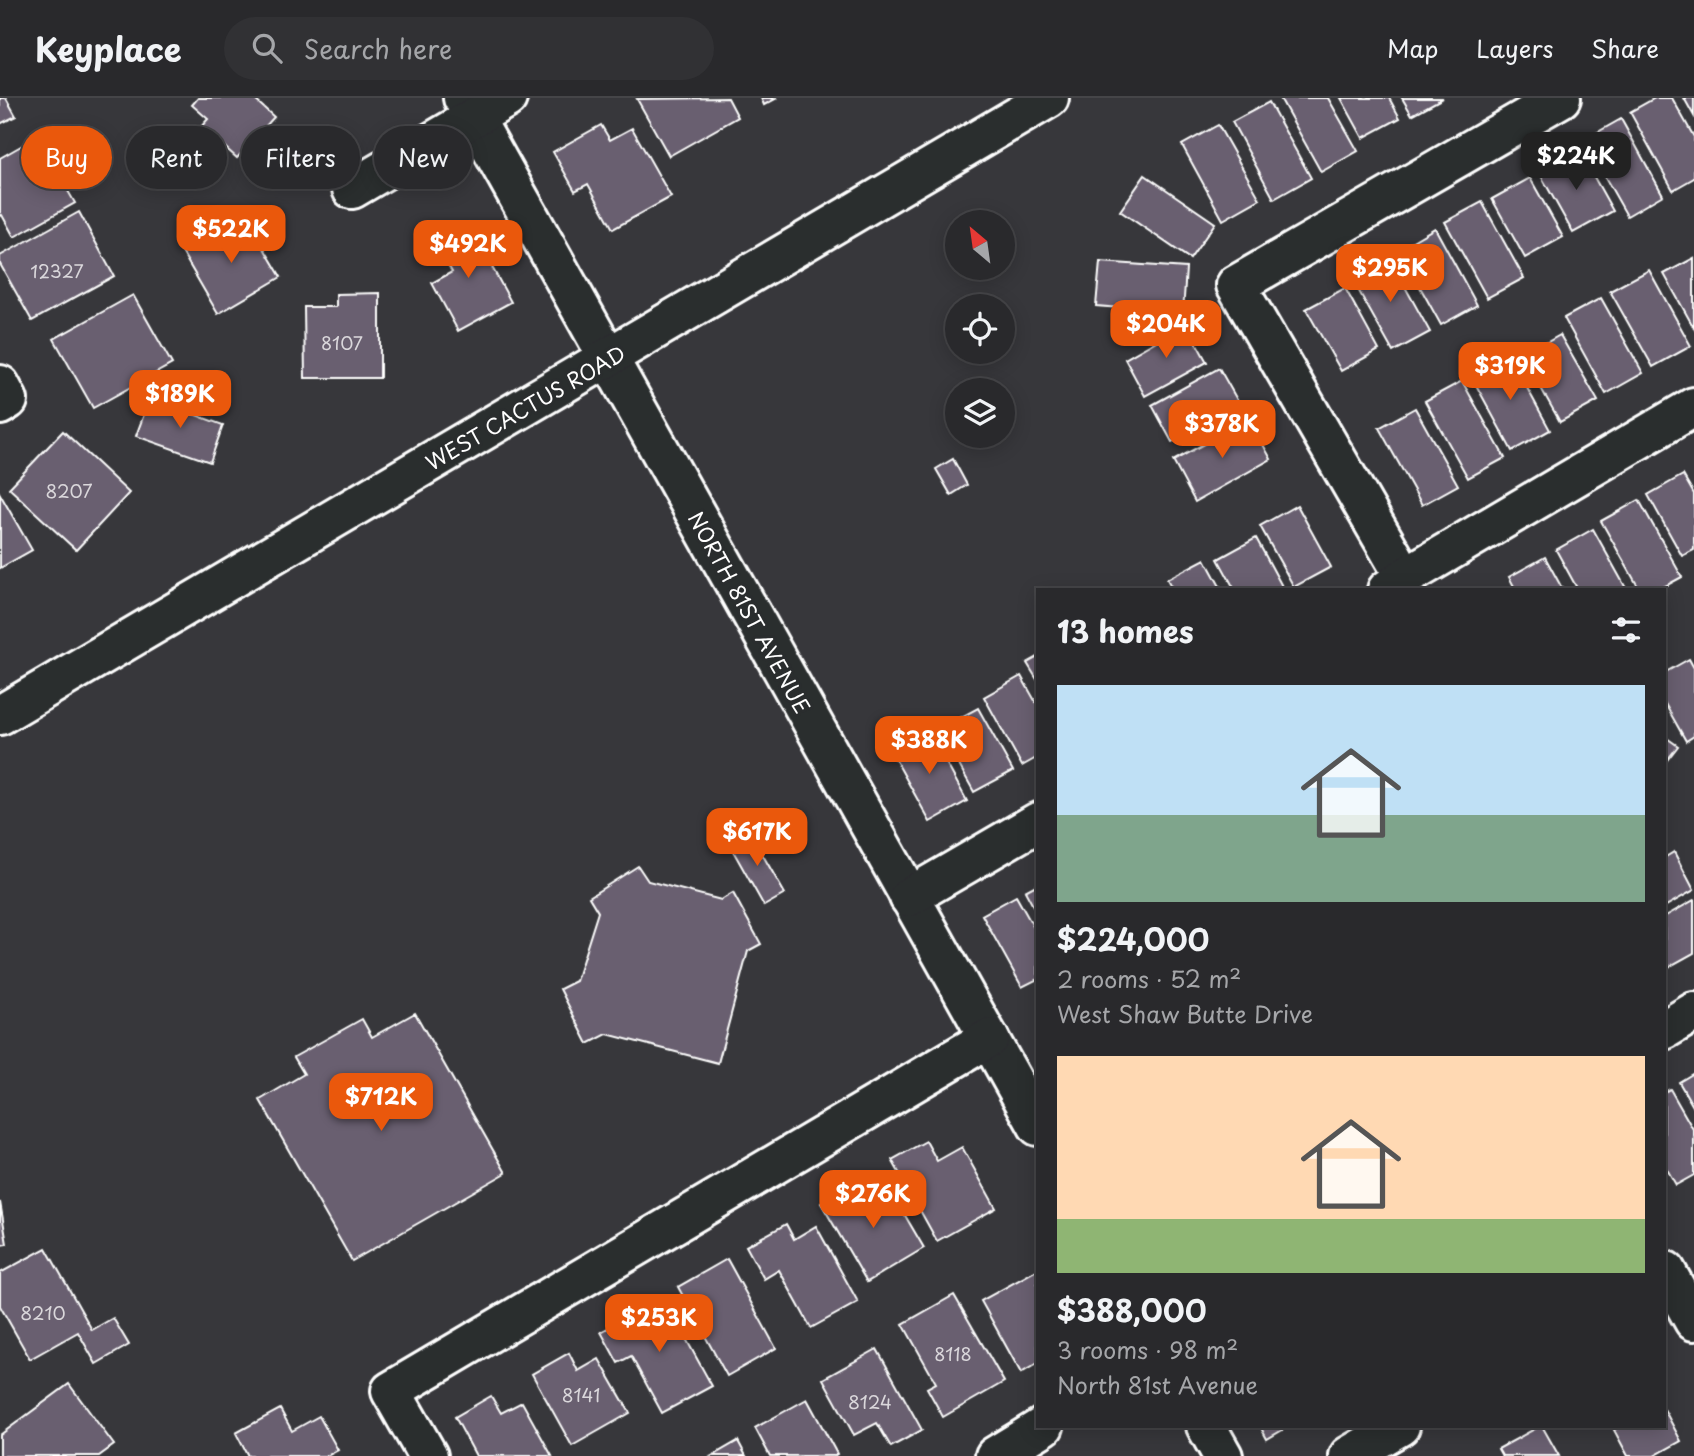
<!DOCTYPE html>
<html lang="en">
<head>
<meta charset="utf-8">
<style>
  :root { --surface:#29292c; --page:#313134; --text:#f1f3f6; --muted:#a5a6a9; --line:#454548; --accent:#ea580c }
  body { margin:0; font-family:"Playpen Sans",sans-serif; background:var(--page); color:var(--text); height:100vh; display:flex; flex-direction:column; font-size:26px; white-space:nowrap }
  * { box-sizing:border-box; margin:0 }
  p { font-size:23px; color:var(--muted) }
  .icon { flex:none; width:38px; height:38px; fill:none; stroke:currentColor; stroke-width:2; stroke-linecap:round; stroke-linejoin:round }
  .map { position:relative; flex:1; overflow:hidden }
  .sheet { position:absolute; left:1036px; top:490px; width:630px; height:840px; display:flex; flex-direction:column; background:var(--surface); border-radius:0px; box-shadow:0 4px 18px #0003,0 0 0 2px var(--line) }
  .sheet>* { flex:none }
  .top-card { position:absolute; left:21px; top:28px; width:665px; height:63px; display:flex; gap:14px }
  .needle { width:46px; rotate:331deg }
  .tools { position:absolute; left:945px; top:112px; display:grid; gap:14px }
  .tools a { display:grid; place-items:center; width:70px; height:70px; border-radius:50%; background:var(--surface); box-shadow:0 4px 18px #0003,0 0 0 2px var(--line); font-size:35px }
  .price { position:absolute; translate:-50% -60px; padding:0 16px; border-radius:14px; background:var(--accent); color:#fff; font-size:23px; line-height:46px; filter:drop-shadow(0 2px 4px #0008) }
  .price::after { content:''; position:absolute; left:50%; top:42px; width:21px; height:16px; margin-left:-10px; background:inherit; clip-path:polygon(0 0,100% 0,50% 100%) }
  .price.active { background:#222; color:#fff }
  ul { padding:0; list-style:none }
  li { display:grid; align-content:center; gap:14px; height:371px; padding:0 21px }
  li span { display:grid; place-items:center; height:217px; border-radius:0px; color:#555 }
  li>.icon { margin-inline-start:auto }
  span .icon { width:126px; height:126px; fill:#fffc; stroke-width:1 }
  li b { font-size:30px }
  h2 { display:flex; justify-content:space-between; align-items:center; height:84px; padding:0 21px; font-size:30px }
  .tag { padding:0 24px; border-radius:32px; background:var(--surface); box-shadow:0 4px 18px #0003,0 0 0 2px var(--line); font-size:24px; line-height:63px }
  .tag.active { background:var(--accent); color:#fff }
  header { display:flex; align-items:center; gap:42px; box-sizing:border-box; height:98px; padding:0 35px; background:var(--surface); border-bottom:2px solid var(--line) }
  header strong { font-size:33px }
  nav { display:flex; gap:38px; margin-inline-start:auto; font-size:24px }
  .search { width:490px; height:63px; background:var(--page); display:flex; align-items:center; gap:18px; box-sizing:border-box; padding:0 24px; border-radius:38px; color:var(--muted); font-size:26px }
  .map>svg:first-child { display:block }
  .building { fill:#695f6f; stroke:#fff; stroke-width:2 }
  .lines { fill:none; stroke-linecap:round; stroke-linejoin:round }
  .minor-casing { stroke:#fff; stroke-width:44 }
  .major-casing { stroke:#fff; stroke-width:44 }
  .minor { stroke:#2a2d2e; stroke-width:38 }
  .major { stroke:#2a2d2e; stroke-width:38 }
  .labels { text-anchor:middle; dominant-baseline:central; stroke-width:6; stroke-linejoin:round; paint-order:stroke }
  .number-label { font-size:18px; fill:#dad7db }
  .street-label { font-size:21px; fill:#fff; stroke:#2a2d2e }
</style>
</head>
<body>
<header>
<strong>Keyplace</strong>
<div class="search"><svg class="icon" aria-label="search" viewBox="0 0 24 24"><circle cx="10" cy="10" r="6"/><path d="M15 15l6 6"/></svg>Search here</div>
<nav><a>Map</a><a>Layers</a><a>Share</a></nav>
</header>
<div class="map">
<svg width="1694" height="1358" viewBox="0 0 1694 1358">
  <rect width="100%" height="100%" fill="#37373b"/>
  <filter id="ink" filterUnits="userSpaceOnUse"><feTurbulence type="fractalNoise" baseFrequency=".0143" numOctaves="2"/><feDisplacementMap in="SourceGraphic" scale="14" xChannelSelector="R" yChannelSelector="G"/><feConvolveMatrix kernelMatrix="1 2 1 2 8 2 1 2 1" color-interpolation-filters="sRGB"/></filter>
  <g filter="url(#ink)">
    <g class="building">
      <path d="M0 0H6L16 18 0 26Z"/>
      <path d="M198 0H253L274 19 237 60 220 45 208 59 189 42 208 21 192 7Z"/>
      <path d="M728 0 738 19 669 58 637 1Z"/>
      <path d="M761 0H777L764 7Z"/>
      <path d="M1280 0H1328L1358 53 1321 74Z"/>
      <path d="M1341 0H1389L1400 20 1363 40Z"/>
      <path d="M1402 0H1443L1412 17Z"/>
      <path d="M1655 0H1672L1694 39V80L1673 92 1630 14Z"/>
      <path d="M1684 0H1694V18Z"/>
      <path d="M1269 4 1311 80 1274 101 1232 24Z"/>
      <path d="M1621 21 1663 97 1627 118 1584 42Z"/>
      <path d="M601 27 610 42 632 30 671 99 613 131 588 86 575 93 553 54Z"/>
      <path d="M1218 27 1260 101 1223 122 1182 47Z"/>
      <path d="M28 44 44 72 53 67 75 105 14 139 2 117 0 118V60Z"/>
      <path d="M1580 54 1613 113 1573 135 1540 76Z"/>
      <path d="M1145 77 1215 125 1190 161 1120 113Z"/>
      <path d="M1530 80 1563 139 1525 160 1492 101Z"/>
      <path d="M1482 104 1524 180 1487 200 1445 124Z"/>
      <path d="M79 114 114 178 32 223 0 166V158Z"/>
      <path d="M245 118 281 179 218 216 182 154Z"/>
      <path d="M468 125 511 204 458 233 432 185 452 174 435 143Z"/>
      <path d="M1435 130 1477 207 1441 227 1399 151Z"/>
      <path d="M1388 158 1430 234 1393 254 1351 179Z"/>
      <path d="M1694 160V230L1664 176Z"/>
      <path d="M1100 164 1186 170 1183 215 1096 208Z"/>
      <path d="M1649 172 1691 248 1653 269 1610 193Z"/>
      <path d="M1345 190 1379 252 1341 273 1306 211Z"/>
      <path d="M380 195V280H305L304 209H336V196Z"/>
      <path d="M133 197 172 266 93 310 54 241Z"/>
      <path d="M1601 200 1643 275 1606 296 1564 220Z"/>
      <path d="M1186 226 1207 264 1145 298 1125 261Z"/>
      <path d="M1560 237 1598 303 1560 324 1523 258Z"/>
      <path d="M1508 255 1550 332 1512 353 1470 276Z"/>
      <path d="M1219 270 1240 307 1172 344 1152 307Z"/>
      <path d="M1462 283 1505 360 1468 380 1425 303Z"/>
      <path d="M150 300 223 327 210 364 136 338Z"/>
      <path d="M1415 310 1458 387 1422 407 1379 330Z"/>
      <path d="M1249 321 1271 361 1195 404 1173 363Z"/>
      <path d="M63 333 129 395 76 452 9 390Z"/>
      <path d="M953 361 967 387 951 397 936 371Z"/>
      <path d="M1683 377 1694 396V452L1682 458 1648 397Z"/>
      <path d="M0 396 32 452 0 470Z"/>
      <path d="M1639 402 1682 479 1658 492H1640L1601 423Z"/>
      <path d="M1297 407 1331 469 1294 489 1260 428Z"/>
      <path d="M1593 431 1627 492H1578L1556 452Z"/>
      <path d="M1256 440 1284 492H1235L1218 461Z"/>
      <path d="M1545 459 1563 492H1516L1509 479Z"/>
      <path d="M1205 461 1222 492H1173L1167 481Z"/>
      <path d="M1038 559V583L1027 565Z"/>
      <path d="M1689 561 1694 570V638L1686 643 1664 604V575Z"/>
      <path d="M1021 578 1038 608V659L1022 668 984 599Z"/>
      <path d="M978 610 1013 673 974 694 939 631Z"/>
      <path d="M931 637 967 703 930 724 889 650 908 639 912 647Z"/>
      <path d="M1664 638 1678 648 1664 666Z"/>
      <path d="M749 733 785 796 764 808 728 744Z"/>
      <path d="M1674 754 1694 792 1664 809V760Z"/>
      <path d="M638 768 648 783 721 802 733 795 761 846 748 853 718 965 607 936 588 946 560 891 576 883 598 814 589 799Z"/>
      <path d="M1038 786V817L1025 793Z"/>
      <path d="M1016 798 1038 837V881L1022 889 982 817Z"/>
      <path d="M1694 802V855L1665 871 1664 819Z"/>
      <path d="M415 915 506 1075 352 1163 260 1002 304 976 294 959 362 921 372 939Z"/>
      <path d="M1694 975V1010L1679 984Z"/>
      <path d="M1670 991 1694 1033V1077L1676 1087 1664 1066V994Z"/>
      <path d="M926 1043 937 1063 962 1049 996 1110 937 1143 892 1062Z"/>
      <path d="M856 1085 867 1103 889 1090 924 1150 867 1184 821 1105Z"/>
      <path d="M0 1104 7 1146 0 1147Z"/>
      <path d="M786 1126 794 1141 816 1128 858 1204 811 1230 779 1172 764 1181 746 1148Z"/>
      <path d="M46 1150 92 1232 113 1220 129 1247 96 1266 78 1234 30 1261 0 1208V1175Z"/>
      <path d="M727 1161 776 1250 727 1278 678 1189Z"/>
      <path d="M1037 1172 1038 1265 1021 1275 981 1203Z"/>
      <path d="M954 1197 1004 1284 943 1319 927 1290 936 1285 903 1226Z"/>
      <path d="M663 1199 712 1288 662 1315 631 1258 618 1265 601 1234Z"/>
      <path d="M877 1251 922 1332 891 1349 877 1325 854 1337 823 1281Z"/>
      <path d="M569 1255 578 1273 599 1261 630 1315 572 1348 532 1276Z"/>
      <path d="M69 1286 114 1347 99 1358H0V1337Z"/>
      <path d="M491 1298 501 1315 522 1304 552 1358H476L455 1319Z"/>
      <path d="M807 1301 837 1356 834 1358H770L755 1330Z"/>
      <path d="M280 1311 292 1333 319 1318 338 1352 327 1358H248L236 1335Z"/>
      <path d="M1664 1311 1681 1343 1654 1358H1628L1614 1332 1621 1328H1664Z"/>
      <path d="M1260 1328H1289L1267 1341Z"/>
      <path d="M1540 1328H1542L1559 1358H1502L1498 1351Z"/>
      <path d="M738 1343 746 1358H712Z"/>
    </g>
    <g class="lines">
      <g class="minor-casing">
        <g id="minor">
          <path d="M463 0 1038 1028"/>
          <path d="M352 91 507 0"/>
          <path d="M0 287 8 302 0 307"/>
          <path d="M1405 479 1236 187 1561 0"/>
          <path d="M1387 492 1405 479 1694 309"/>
          <path d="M909 799 1038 724"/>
          <path d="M1664 932 1694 914"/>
          <path d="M1666 1173 1694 1223"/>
          <path d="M1206 1328 1223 1358"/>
          <path d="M428 1358 391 1293 989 940"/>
          <path d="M995 1358 1044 1328"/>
          <path d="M1349 1358 1400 1328"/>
        </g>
      </g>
      <g class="major-casing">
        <path id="major" d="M0 617 1049 0"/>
      </g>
      <use href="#minor" class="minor"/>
      <use href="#major" class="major"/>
    </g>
  </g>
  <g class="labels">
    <g class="number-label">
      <text x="57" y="172">12327</text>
      <text x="342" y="244">8107</text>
      <text x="69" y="392">8207</text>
      <text x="43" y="1214">8210</text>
      <text x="953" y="1255">8118</text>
      <text x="581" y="1296">8141</text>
      <text x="870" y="1303">8124</text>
    </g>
    <g class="street-label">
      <text transform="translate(525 309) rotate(-30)">WEST CACTUS ROAD</text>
      <text transform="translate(750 514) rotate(61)">NORTH 81ST AVENUE</text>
    </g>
  </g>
</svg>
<div class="tools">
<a><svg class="needle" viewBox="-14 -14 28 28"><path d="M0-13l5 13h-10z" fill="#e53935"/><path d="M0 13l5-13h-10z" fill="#a5a6a9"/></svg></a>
<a><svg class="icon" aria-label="locate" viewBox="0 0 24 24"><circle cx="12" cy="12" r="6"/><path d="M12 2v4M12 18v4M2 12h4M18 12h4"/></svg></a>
<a><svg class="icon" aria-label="layers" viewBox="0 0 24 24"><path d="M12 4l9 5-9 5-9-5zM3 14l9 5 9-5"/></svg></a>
</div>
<b class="price active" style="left:1576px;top:94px">$224K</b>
<b class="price" style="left:231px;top:167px">$522K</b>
<b class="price" style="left:468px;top:182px">$492K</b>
<b class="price" style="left:1390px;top:206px">$295K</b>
<b class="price" style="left:1166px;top:262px">$204K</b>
<b class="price" style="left:1510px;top:304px">$319K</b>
<b class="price" style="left:180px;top:332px">$189K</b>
<b class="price" style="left:1222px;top:362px">$378K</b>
<b class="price" style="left:929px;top:678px">$388K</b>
<b class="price" style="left:757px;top:770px">$617K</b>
<b class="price" style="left:381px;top:1035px">$712K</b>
<b class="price" style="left:873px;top:1132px">$276K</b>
<b class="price" style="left:659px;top:1256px">$253K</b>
<div class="top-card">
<a class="tag active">Buy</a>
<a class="tag">Rent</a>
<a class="tag">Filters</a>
<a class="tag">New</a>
</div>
<section class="sheet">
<h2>13 homes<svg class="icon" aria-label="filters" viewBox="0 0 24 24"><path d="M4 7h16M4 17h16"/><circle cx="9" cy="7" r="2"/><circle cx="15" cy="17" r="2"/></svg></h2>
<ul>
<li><span style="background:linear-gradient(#bfe0f5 60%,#7fa58c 0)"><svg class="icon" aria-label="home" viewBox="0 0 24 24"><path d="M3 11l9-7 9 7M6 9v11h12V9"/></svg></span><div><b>$224,000</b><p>2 rooms · 52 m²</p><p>West Shaw Butte Drive</p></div></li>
<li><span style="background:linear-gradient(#ffd9b3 75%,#8fb573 0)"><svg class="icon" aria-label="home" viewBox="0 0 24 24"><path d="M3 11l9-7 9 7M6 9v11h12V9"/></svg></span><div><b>$388,000</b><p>3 rooms · 98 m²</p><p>North 81st Avenue</p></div></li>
</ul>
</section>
</div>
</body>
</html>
